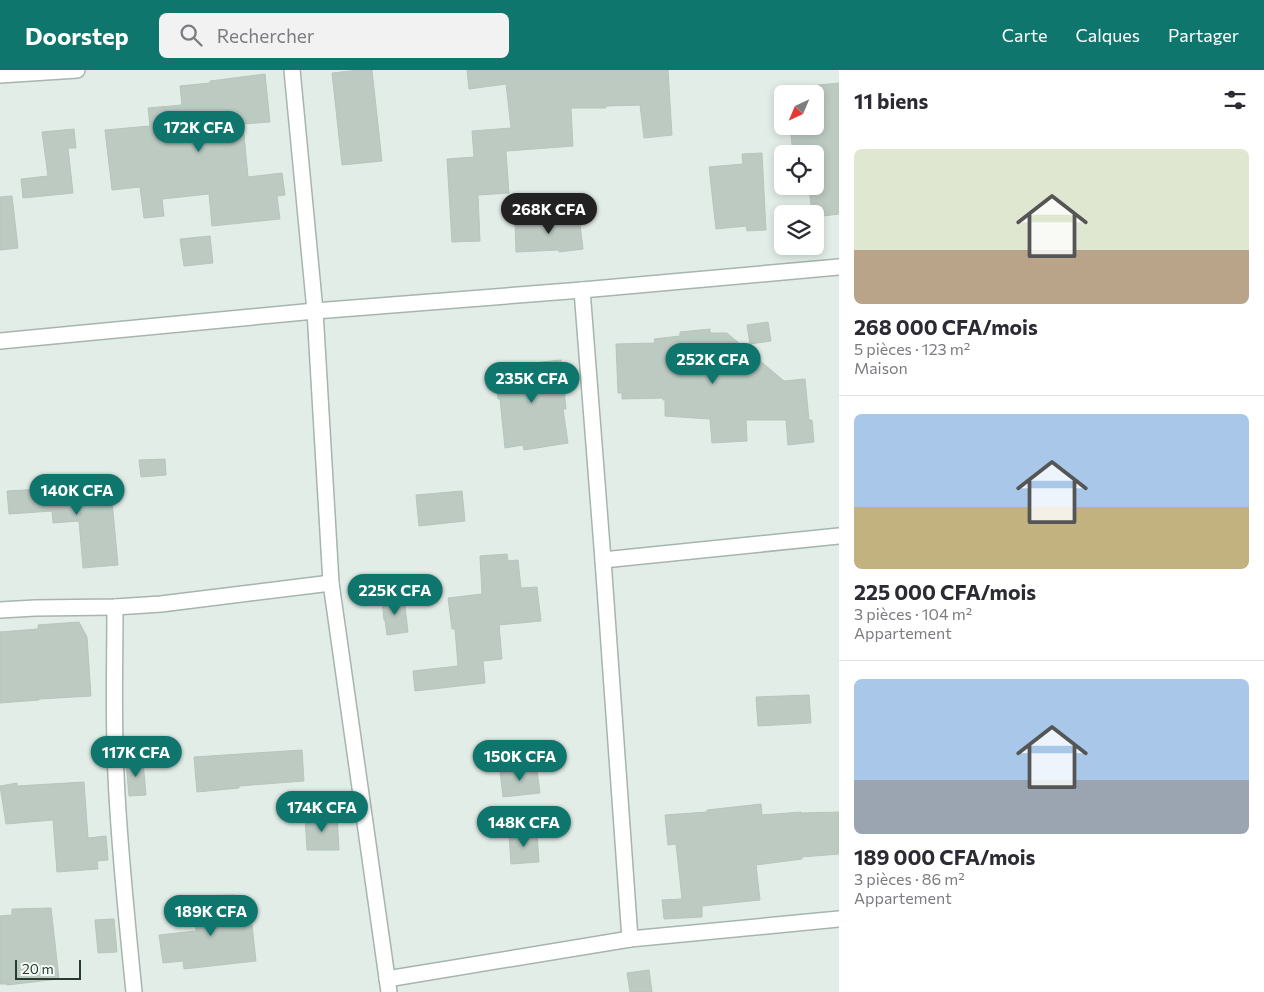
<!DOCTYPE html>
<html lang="fr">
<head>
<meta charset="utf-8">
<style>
  :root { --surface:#fff; --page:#f2f2f3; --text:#2b2b33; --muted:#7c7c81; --line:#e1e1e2; --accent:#0f766e }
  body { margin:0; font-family:Commissioner,sans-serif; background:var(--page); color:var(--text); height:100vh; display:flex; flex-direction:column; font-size:19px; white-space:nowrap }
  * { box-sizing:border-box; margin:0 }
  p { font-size:16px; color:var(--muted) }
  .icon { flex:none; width:28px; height:28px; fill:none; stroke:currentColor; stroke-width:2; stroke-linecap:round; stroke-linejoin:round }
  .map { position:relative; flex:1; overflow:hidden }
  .side { display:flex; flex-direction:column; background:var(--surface); width:425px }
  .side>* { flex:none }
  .needle { width:32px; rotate:224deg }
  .buttons { position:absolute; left:774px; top:15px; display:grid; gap:10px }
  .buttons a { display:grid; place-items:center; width:50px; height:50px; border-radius:8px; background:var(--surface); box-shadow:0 2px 8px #0003; font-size:25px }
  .scale { position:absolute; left:15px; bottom:12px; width:66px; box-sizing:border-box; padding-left:5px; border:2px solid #233e31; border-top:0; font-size:14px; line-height:18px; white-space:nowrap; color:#233e31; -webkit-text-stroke:4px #f4f9f5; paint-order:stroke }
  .price { position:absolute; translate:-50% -42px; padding:0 11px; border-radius:18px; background:var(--accent); color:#fff; font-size:16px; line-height:32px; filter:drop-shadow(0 1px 2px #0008) }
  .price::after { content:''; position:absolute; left:50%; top:30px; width:15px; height:11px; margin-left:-8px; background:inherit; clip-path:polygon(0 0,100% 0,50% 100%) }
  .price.current { background:#222; color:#fff }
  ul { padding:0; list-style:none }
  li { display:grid; align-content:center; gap:10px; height:265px; padding:0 15px }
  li+li { border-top:1px solid var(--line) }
  li span { display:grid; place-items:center; height:155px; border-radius:8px; color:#555 }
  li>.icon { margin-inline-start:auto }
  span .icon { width:90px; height:90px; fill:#fffc; stroke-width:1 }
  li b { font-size:21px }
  h2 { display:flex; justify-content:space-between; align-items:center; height:60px; padding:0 15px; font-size:21px }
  header { display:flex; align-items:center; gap:30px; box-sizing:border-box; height:70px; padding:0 25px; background:var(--accent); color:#fff }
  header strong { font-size:24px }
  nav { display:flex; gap:28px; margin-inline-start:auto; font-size:18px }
  .search { width:350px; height:45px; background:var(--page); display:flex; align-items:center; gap:12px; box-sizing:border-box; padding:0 18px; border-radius:8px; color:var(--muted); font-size:19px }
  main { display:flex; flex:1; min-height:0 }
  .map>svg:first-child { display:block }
  .building { fill:#bccac2; stroke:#b6c6bc }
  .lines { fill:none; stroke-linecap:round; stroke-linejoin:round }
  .street-casing { stroke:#a6b5ad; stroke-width:18 }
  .street { stroke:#fff; stroke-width:15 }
</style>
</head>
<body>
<header>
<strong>Doorstep</strong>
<div class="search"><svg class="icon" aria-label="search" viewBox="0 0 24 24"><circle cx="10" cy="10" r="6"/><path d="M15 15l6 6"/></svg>Rechercher</div>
<nav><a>Carte</a><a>Calques</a><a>Partager</a></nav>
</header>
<main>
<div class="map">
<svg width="839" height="922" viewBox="0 0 839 922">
  <rect width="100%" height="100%" fill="#e3ede7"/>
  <g class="building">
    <path d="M359 0H372L382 91 342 95 332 3Z"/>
    <path d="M467 0H668L672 65 644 68 640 35 606 36V38H571L573 76 507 81 506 82 509 123 478 125 480 171 452 172 447 89 474 87 472 61 511 58 506 14 469 19Z"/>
    <path d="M265 4 270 52 243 54 248 107 282 103 285 125 277 126 280 149 212 156 209 124 162 129 164 146 144 148 140 117 112 120 105 60 150 56 148 38 182 35 180 16 210 13V11Z"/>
    <path d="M839 13V144L815 147V144H812L809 116H815V84H793L790 56H822L818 15Z"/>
    <path d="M74 59 76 78H68L73 123 23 128 21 109 48 106 42 62Z"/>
    <path d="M762 83 766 160 747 161 746 156 716 159 709 97 743 94 742 84Z"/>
    <path d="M12 126 18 178 0 180V127Z"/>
    <path d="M579 146 583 179 559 182V180L516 182 515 152Z"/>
    <path d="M210 166 213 193 184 196 180 169Z"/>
    <path d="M768 252 771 271 750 274 747 255Z"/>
    <path d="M710 259V263H727L784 311 805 309 809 350H812L814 372 788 375 786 350H746L747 371 712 373 710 349 665 346V330H663V328L622 329V323H618L616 274 655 273 654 269 680 266V262Z"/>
    <path d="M561 290 566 339H563L568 373 524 380 523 375 505 378 500 329H498L495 297Z"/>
    <path d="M165 389 166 405 141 407 139 390Z"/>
    <path d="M110 409 118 495 83 498 79 451 53 453 52 441 9 444 7 421 76 417V412Z"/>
    <path d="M462 421 465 451 419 456 416 425Z"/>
    <path d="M507 484 508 491 518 490 521 518 537 517 541 551 499 555 502 589 483 591 485 613 415 621 413 601 458 596 455 559H452L448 528 482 524 480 486Z"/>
    <path d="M404 528 408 562 387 565 385 550H384L382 530Z"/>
    <path d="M79 552 87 567 91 626 39 629V630L0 633V562L38 559V555Z"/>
    <path d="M809 625 811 653 758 656 756 627Z"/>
    <path d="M302 680 304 711 239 716V718L197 722 194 687Z"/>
    <path d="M143 691 146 725 129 726 126 692Z"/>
    <path d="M529 698V701L537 700 540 723 503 727 500 701Z"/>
    <path d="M84 712 88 768 106 766 108 790 97 791 98 799 57 802 53 750 6 754 0 716 17 713V716Z"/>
    <path d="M761 734 762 745 801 742V743L839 742V784L802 787V789L756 795 760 830 702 836V847L664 849 662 830 682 829 676 774 668 775 665 745 707 742V740Z"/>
    <path d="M337 745 339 780H307L305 747Z"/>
    <path d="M537 763 539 792 511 794 509 765Z"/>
    <path d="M235 825 236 857 252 855 256 891 184 899 183 891 163 893 159 865 196 861 195 826Z"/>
    <path d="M51 838 59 909 7 915V914H0V846L12 845V839Z"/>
    <path d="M114 849 117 882 98 883 95 850Z"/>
    <path d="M649 900 652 922H630L627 903Z"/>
  </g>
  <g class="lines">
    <g class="street-casing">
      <g id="street">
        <path d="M292 0 315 241 331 513 389 922"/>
        <path d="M0 5 77 0"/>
        <path d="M582 220 603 490 630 869"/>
        <path d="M0 271 315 241 582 220 839 197"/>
        <path d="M603 490 839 466"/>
        <path d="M115 537C115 593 113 649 116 705 119 777 127 850 134 922"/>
        <path d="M0 540 35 538 115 537 161 534 331 513"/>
        <path d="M387 909 630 869 839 849"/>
      </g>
    </g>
    <use href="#street" class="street"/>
  </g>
</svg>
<div class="buttons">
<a><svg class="needle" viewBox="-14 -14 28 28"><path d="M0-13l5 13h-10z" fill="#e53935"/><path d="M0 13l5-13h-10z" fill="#7c7c81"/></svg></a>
<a><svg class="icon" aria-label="locate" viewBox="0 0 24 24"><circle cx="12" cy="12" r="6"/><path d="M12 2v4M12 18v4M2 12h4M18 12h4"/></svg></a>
<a><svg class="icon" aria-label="layers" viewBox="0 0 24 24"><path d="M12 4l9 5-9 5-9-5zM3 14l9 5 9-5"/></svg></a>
</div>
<div class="scale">20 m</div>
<b class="price" style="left:199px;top:83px">172K CFA</b>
<b class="price current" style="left:549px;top:165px">268K CFA</b>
<b class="price" style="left:713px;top:315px">252K CFA</b>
<b class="price" style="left:532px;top:334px">235K CFA</b>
<b class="price" style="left:77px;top:446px">140K CFA</b>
<b class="price" style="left:395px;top:546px">225K CFA</b>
<b class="price" style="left:136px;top:708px">117K CFA</b>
<b class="price" style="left:520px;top:712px">150K CFA</b>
<b class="price" style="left:322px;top:763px">174K CFA</b>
<b class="price" style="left:524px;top:778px">148K CFA</b>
<b class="price" style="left:211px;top:867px">189K CFA</b>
</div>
<section class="side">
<h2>11 biens<svg class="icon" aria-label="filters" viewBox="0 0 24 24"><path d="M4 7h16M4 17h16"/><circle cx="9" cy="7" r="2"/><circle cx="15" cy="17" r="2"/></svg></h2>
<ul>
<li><span style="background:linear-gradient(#dfe7d0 65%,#b9a48a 0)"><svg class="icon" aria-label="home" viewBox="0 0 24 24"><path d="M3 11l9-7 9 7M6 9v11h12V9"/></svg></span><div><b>268 000 CFA/mois</b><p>5 pièces · 123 m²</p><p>Maison</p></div></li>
<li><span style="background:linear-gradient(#a9c7e8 60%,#c2b280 0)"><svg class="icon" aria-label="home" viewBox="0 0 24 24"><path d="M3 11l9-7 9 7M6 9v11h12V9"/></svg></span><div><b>225 000 CFA/mois</b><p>3 pièces · 104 m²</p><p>Appartement</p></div></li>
<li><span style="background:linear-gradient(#a9c7e8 65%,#9aa5b1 0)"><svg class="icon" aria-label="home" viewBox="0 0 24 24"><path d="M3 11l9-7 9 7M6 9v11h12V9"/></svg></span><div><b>189 000 CFA/mois</b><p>3 pièces · 86 m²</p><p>Appartement</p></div></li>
</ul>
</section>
</main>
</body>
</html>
